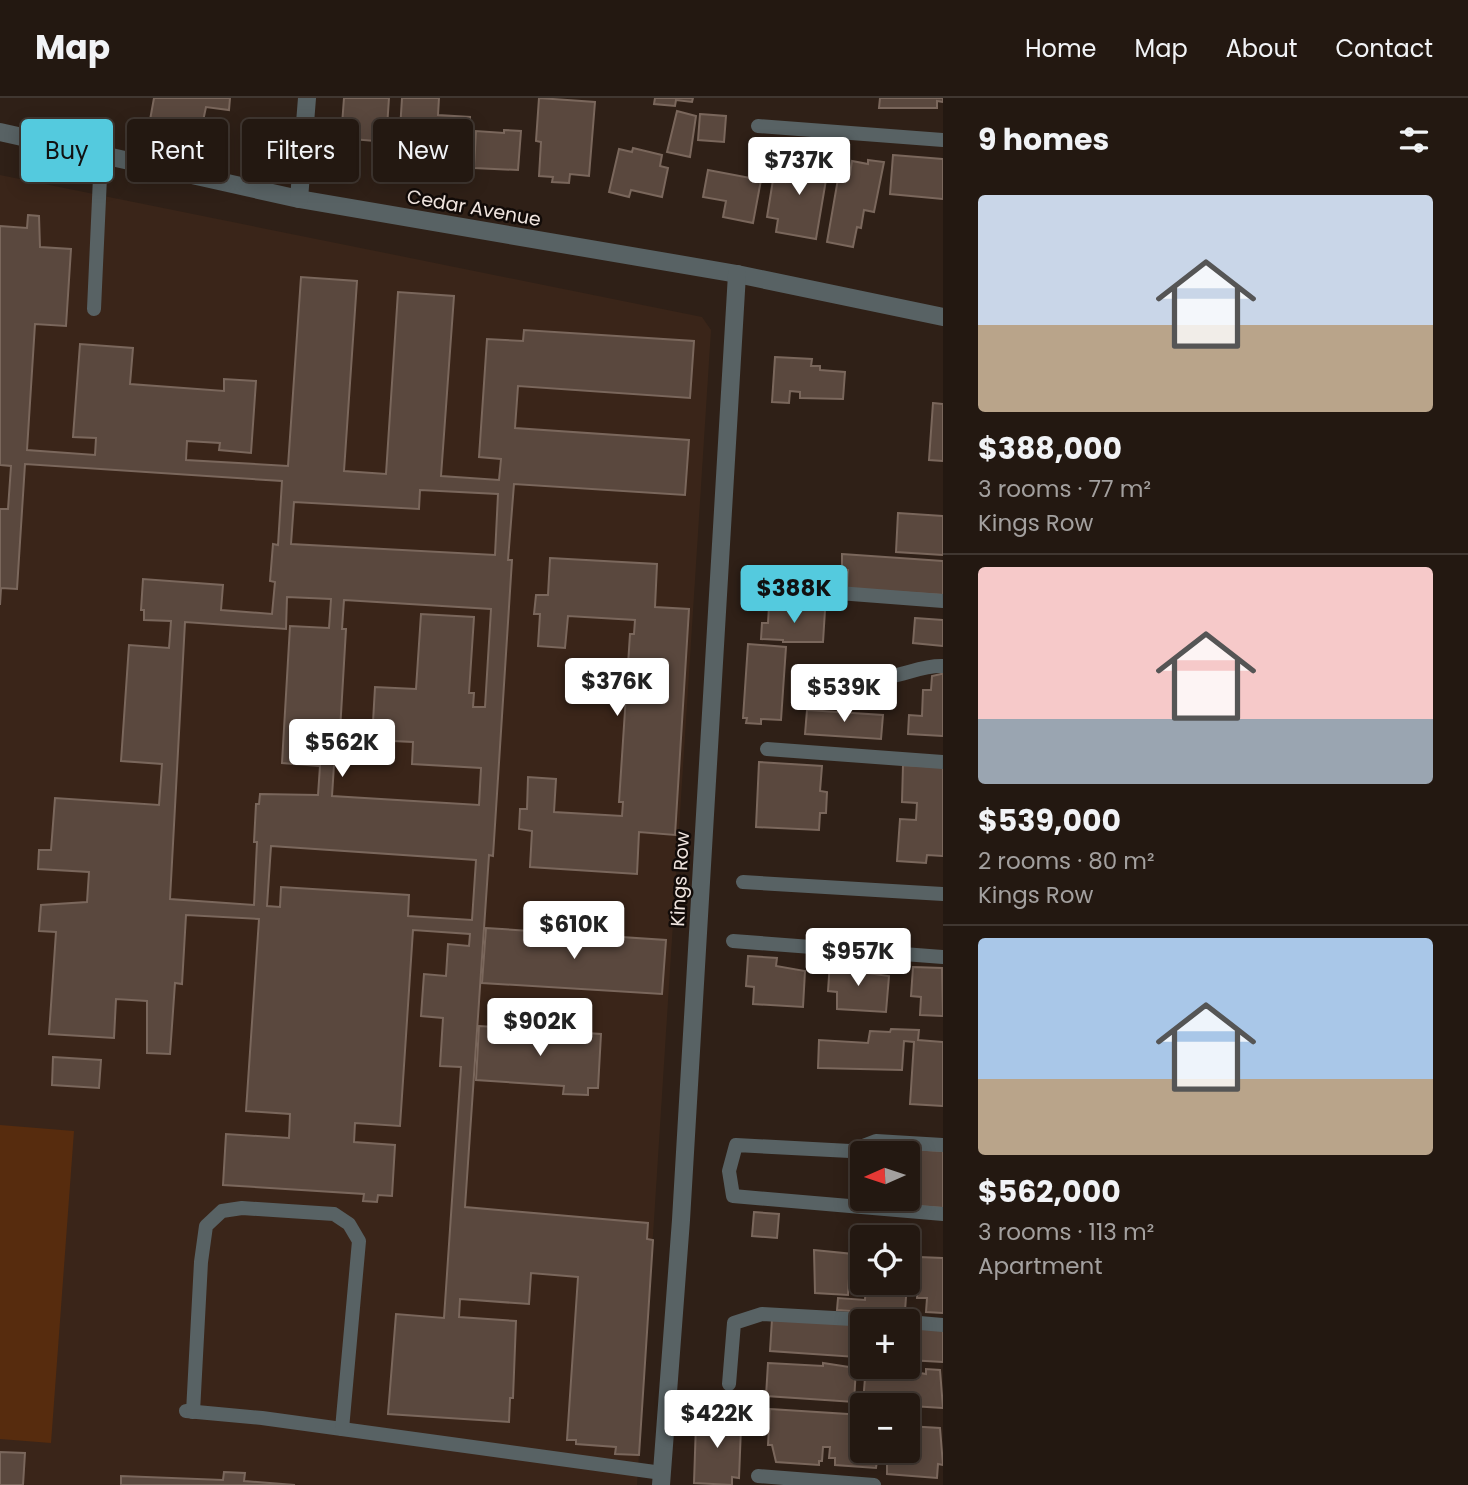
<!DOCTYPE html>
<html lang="en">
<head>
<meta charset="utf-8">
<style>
  :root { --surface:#231811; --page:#2b211a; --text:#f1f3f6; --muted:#a3a09f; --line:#403731; --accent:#54cade }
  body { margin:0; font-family:Poppins,sans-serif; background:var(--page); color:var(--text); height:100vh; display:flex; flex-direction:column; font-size:26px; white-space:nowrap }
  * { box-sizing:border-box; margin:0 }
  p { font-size:23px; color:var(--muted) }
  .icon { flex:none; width:38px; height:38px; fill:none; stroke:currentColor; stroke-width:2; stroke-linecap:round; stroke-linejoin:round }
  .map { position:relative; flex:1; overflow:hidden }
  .drawer { display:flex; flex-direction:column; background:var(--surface); width:525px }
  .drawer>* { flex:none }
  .top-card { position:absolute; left:21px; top:21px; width:665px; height:63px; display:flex; gap:14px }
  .needle { width:46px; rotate:267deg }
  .controls { position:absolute; left:850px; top:1043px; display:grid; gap:14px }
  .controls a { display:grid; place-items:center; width:70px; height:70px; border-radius:7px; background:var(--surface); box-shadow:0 4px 18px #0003,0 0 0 2px var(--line); font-size:35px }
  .price { position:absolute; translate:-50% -60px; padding:0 16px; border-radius:7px; background:#fff; color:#222; font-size:23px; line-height:46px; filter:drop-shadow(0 2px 4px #0008) }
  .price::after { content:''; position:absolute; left:50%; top:42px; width:21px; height:16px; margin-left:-10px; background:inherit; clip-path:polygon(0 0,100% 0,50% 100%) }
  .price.on { background:var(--accent); color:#111 }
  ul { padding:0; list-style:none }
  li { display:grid; align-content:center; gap:14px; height:371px; padding:0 35px }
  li+li { border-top:2px solid var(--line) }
  li span { display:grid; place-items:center; height:217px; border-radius:7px; color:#555 }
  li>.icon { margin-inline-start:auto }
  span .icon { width:126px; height:126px; fill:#fffc; stroke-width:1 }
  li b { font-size:30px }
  h2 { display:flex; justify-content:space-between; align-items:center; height:84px; padding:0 35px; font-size:30px }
  .chip { padding:0 24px; border-radius:7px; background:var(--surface); box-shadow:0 4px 18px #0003,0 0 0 2px var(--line); font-size:24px; line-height:63px }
  .chip.on { background:var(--accent); color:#111 }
  header { display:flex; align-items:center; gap:42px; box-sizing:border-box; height:98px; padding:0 35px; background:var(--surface); border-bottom:2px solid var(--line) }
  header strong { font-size:33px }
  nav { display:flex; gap:38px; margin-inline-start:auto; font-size:24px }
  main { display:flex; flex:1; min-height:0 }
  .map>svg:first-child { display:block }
  .built { fill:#3a2519 }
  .green { fill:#572c0e }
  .building { fill:#5a483e; stroke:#7a675c; stroke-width:2; fill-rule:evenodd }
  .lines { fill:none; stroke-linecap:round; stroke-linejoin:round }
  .lane { stroke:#586264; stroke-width:14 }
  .street { stroke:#586264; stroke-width:18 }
  .labels { text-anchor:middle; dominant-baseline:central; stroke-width:5; stroke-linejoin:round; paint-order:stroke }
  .street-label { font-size:19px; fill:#f0e5df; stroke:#120b08 }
</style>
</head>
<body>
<header>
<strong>Map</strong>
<nav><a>Home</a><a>Map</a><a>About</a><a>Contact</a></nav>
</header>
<main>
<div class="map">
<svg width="943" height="1387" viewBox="0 0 943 1387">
  <rect width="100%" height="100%" fill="#2f2017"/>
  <path class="built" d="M0 77 702 219 711 232 637 1387H0Z"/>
  <path class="green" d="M0 1027 74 1033 51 1345 0 1341Z"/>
  <g class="building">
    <path d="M154 0H230L229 12 206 9 203 23 191 21 190 28 150 22Z"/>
    <path d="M344 0H389L386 44 341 40Z"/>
    <path d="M402 0H439L438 17 470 19 469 70 428 65V56L415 55V44H409L410 33 400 32Z"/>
    <path d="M539 0 595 4 589 78 570 76 569 85 552 84 553 79 539 78 541 44 536 43Z"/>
    <path d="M655 0H693L692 4 676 2 675 8 654 6Z"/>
    <path d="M880 0H943V4L937 3V10H879Z"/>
    <path d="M677 13 696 18 690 59 667 54Z"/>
    <path d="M700 16 726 18 724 44 698 42Z"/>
    <path d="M504 32 521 33 518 72 474 70 476 33 504 35Z"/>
    <path d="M633 50 662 57 660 68 668 70 662 99 631 92 629 99 609 94 619 51 632 54Z"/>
    <path d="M789 57 829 64 816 141 776 134 778 121 767 119 773 82 785 84Z"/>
    <path d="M893 57 943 61V101L890 96Z"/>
    <path d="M868 62 884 64 874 114 864 112 861 130 857 129 853 149 827 144 839 75 850 76 852 63 868 66Z"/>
    <path d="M708 72 761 82 753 125 723 119 726 103 703 99Z"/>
    <path d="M28 117 39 118 40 149 71 151 66 228 35 226 27 352 95 357 96 340 73 339 80 246 133 250 130 286 224 293V281L256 283 251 355 219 352 220 345 187 343 186 362 288 368 301 179 357 183 344 373 386 376 398 194 454 198 441 378 499 382 501 361 479 359 487 241 523 243 524 232 694 243 690 300 518 288 515 330 689 342 685 397 514 386 508 462H512L493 758 489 757 465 1109 648 1125 647 1141 653 1142 639 1357 615 1356 616 1349 576 1346V1342H567L578 1179 531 1175 529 1206 460 1201 459 1219 516 1223 513 1300H510L509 1324 388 1316 396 1216 444 1220 461 969 440 968 443 920 421 918 424 876 446 878 448 846 469 848 470 836 413 832 400 1028 355 1025 354 1044 395 1047 392 1098 378 1097 377 1104 363 1103 364 1096 223 1087 226 1036 289 1040 290 1016 246 1013 259 821 186 817 182 886 175 885 170 956 147 955V903L116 901 114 940 49 936 56 834 39 833 41 807 87 804 89 774 38 771 39 752H51L55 700 159 707 162 666 121 663 129 547 169 550 171 523 144 522V512H141L143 481 223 487 221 512 272 516 275 484 270 483 273 446 278 447 282 383 25 366 17 491 1 490 0 507V411H8L11 368 0 367V128L27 130ZM420 392 498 396 495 457 291 446 294 404 419 411ZM287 499 331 501 329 530 290 528 282 665 320 668 318 697 260 696 259 706H256L254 744H257L254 807 170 801 185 524 286 531ZM344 502 491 511 485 609H473L474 595H469L474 519 421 516 416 591 375 589 372 642 413 644 412 666 481 670 479 707 332 698 334 667H338L346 531H342ZM271 748 476 762 472 822 408 818 409 797 281 789 280 809 267 808Z"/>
    <path d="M775 259 812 261 811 268H820V272L845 274 843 301 800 300V294L790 293 789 305 772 304Z"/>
    <path d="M933 305 943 306V363L929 362Z"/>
    <path d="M898 415 943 418V457L896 454Z"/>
    <path d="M842 456 943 463V497L847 491 848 472 842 471Z"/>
    <path d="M550 460 657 466 655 509 689 511 675 737 639 734 637 776 530 769 532 733 519 731 520 711H527L528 679 556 681 554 714 622 718 623 704H619L630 536H634L635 522 568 518 565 550 538 548 540 516H534L536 497H548Z"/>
    <path d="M769 508 825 512 823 544H783V542L761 541 762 525H768Z"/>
    <path d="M915 520 943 522V548L913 545Z"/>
    <path d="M748 546 786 549 781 622 761 621V626L746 625 747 620H743Z"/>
    <path d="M941 576H943V638L908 636 909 617 922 618 923 592H931L932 578Z"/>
    <path d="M807 612 883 617 881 641 805 636Z"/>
    <path d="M759 664 822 668 820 693 827 694 826 715H820L819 732 756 729Z"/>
    <path d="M903 667 943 669V758L927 757 926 765 897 763 900 721 916 722 917 705 902 704Z"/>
    <path d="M486 830 666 842 662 896 482 885Z"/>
    <path d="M748 858 777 860 776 868 805 873 803 909 753 906 754 889 746 888Z"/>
    <path d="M830 864 860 866 859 874 889 878 886 914 837 911V894L828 893Z"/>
    <path d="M913 869 942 870 943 918 920 917 921 899 911 898Z"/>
    <path d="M479 928 601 936 598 990H588V997L563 996 564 988 476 982Z"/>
    <path d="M891 931 919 932 918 942 943 944V1008L910 1006 914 944 904 943 902 972 818 970 819 942 868 945 870 933 890 934Z"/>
    <path d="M53 959 101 962 99 990 52 987Z"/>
    <path d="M877 1049 943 1053V1110L875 1105V1101H908V1055H876Z"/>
    <path d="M754 1114 779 1116 777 1140 752 1138Z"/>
    <path d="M814 1152 863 1157V1178L849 1180 848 1197 815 1195Z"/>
    <path d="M919 1159 943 1160V1215L926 1214 927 1200H917Z"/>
    <path d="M866 1185H907L905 1213 865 1210V1214L837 1212 838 1200 865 1202Z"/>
    <path d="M772 1221 858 1226 856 1259 770 1253Z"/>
    <path d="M908 1229 943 1231V1264L908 1262Z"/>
    <path d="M768 1265 823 1268V1265L856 1270 854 1304 766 1298Z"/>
    <path d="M891 1270 926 1276V1271L940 1272 943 1310 863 1305 865 1280H871L872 1272 891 1273Z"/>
    <path d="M770 1311 863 1317V1353H908V1328L940 1330 943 1367 938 1366 937 1380 887 1376V1364L877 1363 876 1370 835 1367V1360H829L830 1349H823L822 1363H819V1367L776 1364 772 1347H768Z"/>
    <path d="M706 1315 736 1320V1328L741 1329 739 1380 732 1379V1387L694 1385 696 1325 699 1317Z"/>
    <path d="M0 1354 25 1355 23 1387H0Z"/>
    <path d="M224 1374 245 1375 244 1383 295 1387H121V1378L223 1382Z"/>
  </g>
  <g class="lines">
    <g class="lane">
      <path d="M758 28 943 42"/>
      <path d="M94 211 101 57"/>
      <path d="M773 490 943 503"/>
      <path d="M825 578C846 580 866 582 887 579 907 576 924 567 943 568"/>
      <path d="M767 651 943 664"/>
      <path d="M743 784 943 796"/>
      <path d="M733 843 943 859"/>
      <path d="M943 1047 876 1043 850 1053 736 1047 729 1073 733 1098 943 1116"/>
      <path d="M908 1224 943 1227"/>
      <path d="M729 1286 734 1225 762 1216 888 1223"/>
      <path d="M186 1313 262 1320 662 1375"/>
      <path d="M193 1314 201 1164 206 1128 222 1113 242 1110 334 1116 349 1126 359 1143 342 1331"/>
      <path d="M758 1378 874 1387"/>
    </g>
    <g class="street">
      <path d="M0 34 299 101 737 176 943 219"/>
      <path d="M299 101 307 0"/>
      <path d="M661 1387 681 1122 737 176"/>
    </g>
  </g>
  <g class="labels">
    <g class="street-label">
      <text transform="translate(474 110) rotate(10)">Cedar Avenue</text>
      <text transform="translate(680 781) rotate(-87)">Kings Row</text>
    </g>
  </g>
</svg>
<div class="controls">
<a><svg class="needle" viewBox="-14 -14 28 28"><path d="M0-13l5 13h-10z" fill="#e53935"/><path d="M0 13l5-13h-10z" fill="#a3a09f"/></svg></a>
<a><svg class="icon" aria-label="locate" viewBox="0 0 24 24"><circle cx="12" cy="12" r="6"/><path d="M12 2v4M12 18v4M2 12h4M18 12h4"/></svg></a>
<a>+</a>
<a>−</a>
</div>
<b class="price" style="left:799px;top:99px">$737K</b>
<b class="price on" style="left:794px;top:527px">$388K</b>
<b class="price" style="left:617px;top:620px">$376K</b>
<b class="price" style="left:844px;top:626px">$539K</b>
<b class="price" style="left:342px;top:681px">$562K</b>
<b class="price" style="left:574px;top:863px">$610K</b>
<b class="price" style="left:858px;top:890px">$957K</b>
<b class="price" style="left:540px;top:960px">$902K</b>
<b class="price" style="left:717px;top:1352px">$422K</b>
<div class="top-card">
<a class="chip on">Buy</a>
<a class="chip">Rent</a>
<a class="chip">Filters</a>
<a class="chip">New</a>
</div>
</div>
<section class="drawer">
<h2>9 homes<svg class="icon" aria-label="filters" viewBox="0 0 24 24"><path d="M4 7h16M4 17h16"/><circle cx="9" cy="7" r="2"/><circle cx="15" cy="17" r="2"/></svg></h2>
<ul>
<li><span style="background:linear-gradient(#c9d6e8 60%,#b9a48a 0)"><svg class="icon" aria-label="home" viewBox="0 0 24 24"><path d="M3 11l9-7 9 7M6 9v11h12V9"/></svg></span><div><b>$388,000</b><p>3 rooms · 77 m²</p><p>Kings Row</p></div></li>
<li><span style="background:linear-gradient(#f6c9c9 70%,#9aa5b1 0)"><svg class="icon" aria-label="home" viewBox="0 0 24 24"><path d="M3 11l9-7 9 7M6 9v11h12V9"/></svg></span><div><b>$539,000</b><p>2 rooms · 80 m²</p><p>Kings Row</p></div></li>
<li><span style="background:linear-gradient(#a9c7e8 65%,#b9a48a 0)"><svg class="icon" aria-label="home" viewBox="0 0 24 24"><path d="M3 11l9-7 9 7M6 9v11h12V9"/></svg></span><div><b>$562,000</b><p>3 rooms · 113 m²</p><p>Apartment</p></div></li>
</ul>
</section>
</main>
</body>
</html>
